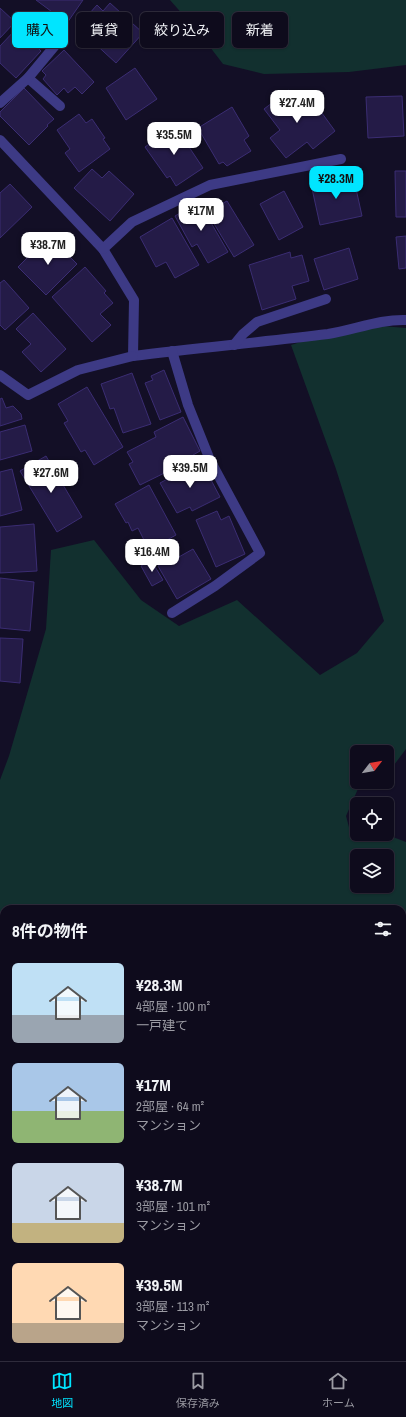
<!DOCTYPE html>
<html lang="ja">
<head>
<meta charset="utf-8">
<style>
  :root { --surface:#0e0b1c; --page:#171425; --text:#f1f3f6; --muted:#9b9ba3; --line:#2e2b3b; --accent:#00e5ff }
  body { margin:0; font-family:"Archivo Narrow","Noto Sans JP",sans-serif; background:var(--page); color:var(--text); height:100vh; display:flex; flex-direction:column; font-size:15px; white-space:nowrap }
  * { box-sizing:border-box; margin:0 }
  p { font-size:13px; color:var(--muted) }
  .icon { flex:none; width:22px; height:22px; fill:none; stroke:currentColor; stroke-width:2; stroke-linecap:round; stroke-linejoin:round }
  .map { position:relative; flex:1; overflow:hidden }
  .drawer { position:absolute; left:0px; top:905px; width:406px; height:456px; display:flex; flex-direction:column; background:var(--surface); border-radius:12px 12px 0 0; box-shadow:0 1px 3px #0004,0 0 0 1px var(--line) }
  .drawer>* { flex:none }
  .top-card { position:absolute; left:12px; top:12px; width:382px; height:36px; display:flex; gap:8px }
  .needle { width:26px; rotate:59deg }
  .buttons { position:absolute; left:350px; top:745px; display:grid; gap:8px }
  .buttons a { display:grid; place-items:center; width:44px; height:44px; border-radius:6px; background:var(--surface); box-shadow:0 1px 3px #0004,0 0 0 1px var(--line); font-size:20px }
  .price { position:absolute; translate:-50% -34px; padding:0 9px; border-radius:8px; background:#fff; color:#222; font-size:13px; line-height:26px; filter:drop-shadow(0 1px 2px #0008) }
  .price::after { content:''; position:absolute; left:50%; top:24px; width:12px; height:9px; margin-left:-6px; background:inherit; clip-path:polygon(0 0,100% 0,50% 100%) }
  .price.active { background:var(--accent); color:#111 }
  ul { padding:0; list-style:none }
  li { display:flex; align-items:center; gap:12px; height:100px; padding:0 12px }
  li span { display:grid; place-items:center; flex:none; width:112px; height:80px; border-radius:6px; color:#555 }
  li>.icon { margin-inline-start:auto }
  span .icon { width:48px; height:48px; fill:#fffc; stroke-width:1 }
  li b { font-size:17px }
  h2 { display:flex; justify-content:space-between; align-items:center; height:48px; padding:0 12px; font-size:17px }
  .pill { padding:0 14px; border-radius:6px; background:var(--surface); box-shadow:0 1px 3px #0004,0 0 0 1px var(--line); font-size:14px; line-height:36px }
  .pill.active { background:var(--accent); color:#111 }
  .dock { display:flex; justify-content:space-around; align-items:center; height:56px; border-top:1px solid var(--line); background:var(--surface); font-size:11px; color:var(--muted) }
  .dock a { display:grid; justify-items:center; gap:2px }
  .dock .active { color:var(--accent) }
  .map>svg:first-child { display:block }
  .green { fill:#12302f; fill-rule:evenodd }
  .building { fill:#241b47; stroke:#3b2d73 }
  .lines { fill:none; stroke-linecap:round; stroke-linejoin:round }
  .minor { stroke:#3d3a85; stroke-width:10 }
</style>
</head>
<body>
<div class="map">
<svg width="406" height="1361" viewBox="0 0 406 1361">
  <rect width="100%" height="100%" fill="#130f26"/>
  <g class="green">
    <path d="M170 0H406V65L349 72 264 74 223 64 200 34Z"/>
    <path d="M358 324 406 328V749L391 769 387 768V752H357V782H361L346 816 350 831H357V834H385L406 842V1361H0V780L9 756 46 629 51 550 94 540 141 600 179 626 237 600 320 675 357 653 384 621 336 469 291 345ZM357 856H387V886H357ZM4 909H402V1357H4Z"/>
  </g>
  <g class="building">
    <path d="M36 0H83L67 23Z"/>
    <path d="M110 3 143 33 116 63 91 40 94 36 80 24 97 5 103 11Z"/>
    <path d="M0 8 15 22 0 38Z"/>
    <path d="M17 28 41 51 16 78 0 63V46Z"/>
    <path d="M64 50 94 82 82 94 75 87 68 93 64 88 57 95 43 79 46 75 42 71Z"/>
    <path d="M135 68 157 99 126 120 106 88Z"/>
    <path d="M24 88 54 119 47 125 48 126 29 145 0 116V112Z"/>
    <path d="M289 90 301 106 311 98 335 131 313 149 307 142 286 158 270 138 280 130 264 109Z"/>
    <path d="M402 96 404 136 368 138 366 97Z"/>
    <path d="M232 107 249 136 244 140 251 151 227 166 223 162 219 164 198 128Z"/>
    <path d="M79 114 86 123 92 119 105 138 103 139 110 149 79 172 65 153 70 149 57 130Z"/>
    <path d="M175 126 203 168 176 186 170 176 167 178 145 147Z"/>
    <path d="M92 169 102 178 109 171 134 194 110 221 74 188Z"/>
    <path d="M395 171H406V217H396Z"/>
    <path d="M353 175 362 216 320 225 311 184Z"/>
    <path d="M10 184 32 207 0 238V193Z"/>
    <path d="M284 191 303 227 279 240 260 204Z"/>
    <path d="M227 201 254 245 234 257 213 222 218 219 212 209Z"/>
    <path d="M199 202 228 252 208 263 197 244 192 247 175 216Z"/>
    <path d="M172 218 199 265 175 278 166 262 156 267 140 237Z"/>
    <path d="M49 236 77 264 46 295 18 267Z"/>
    <path d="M406 236V268L399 269 396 237Z"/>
    <path d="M349 248 358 279 324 290 314 259Z"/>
    <path d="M290 252 291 258 302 255 309 281 292 286 296 299 262 310 249 265Z"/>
    <path d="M85 267 106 291 104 293 113 303 100 314 111 325 92 342 52 297Z"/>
    <path d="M4 280 29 308 5 330 0 325V283Z"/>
    <path d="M33 313 66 349 41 372 22 352 31 344 16 329Z"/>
    <path d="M164 370 181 412 160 420 145 383 153 380 151 376Z"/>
    <path d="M132 373 151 424 123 433 114 408 110 409 101 384Z"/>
    <path d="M87 387 123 447 94 465 85 450 81 452 64 423 68 421 58 404Z"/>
    <path d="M2 398 6 408 13 406 21 414 22 419 0 426V399Z"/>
    <path d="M183 417 200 451 193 455 195 458 140 485 129 464 133 462 127 452 156 437 154 432Z"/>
    <path d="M25 425 32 451 0 460V432Z"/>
    <path d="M46 456 82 517 57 532 20 471Z"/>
    <path d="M201 461 220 497 192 511 190 507 177 513 160 483Z"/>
    <path d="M12 469 22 510 0 516V472Z"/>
    <path d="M149 485 176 535 149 550 138 528 132 531 128 522 126 523 115 504Z"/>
    <path d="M217 511 221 520 229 516 245 554 216 567 196 520Z"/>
    <path d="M34 524 37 571 0 573V527Z"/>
    <path d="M193 549 211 579 177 599 158 566 176 555 177 558Z"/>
    <path d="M151 560 163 580 152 586 141 566Z"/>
    <path d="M0 578 34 582 30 631 0 628Z"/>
    <path d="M0 638 23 639 20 683 0 681Z"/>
  </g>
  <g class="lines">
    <g class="minor">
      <path d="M28 78 60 106"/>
      <path d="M0 103 28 78 63 36"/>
      <path d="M0 140 103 249 134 300 133 356C198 348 263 342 328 334 354 330 380 319 406 320"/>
      <path d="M103 249 132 222 210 185 341 159"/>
      <path d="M234 345 243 334 257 322 326 299"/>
      <path d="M0 375 28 395 78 370 133 356"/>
      <path d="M172 613 215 586 260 553 210 460 188 405 172 351"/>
    </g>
  </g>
</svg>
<div class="buttons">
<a><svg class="needle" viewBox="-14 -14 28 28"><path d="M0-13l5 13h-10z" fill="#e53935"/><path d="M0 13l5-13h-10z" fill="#9b9ba3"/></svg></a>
<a><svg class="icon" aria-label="locate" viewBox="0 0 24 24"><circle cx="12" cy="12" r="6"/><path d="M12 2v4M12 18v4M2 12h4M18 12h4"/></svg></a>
<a><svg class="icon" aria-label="layers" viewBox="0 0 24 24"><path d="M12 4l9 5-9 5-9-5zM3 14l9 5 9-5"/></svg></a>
</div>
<b class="price" style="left:297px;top:124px">¥27.4M</b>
<b class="price" style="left:174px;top:156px">¥35.5M</b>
<b class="price active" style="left:336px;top:200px">¥28.3M</b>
<b class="price" style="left:201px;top:232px">¥17M</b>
<b class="price" style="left:48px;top:266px">¥38.7M</b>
<b class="price" style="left:190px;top:489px">¥39.5M</b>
<b class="price" style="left:51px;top:494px">¥27.6M</b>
<b class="price" style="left:152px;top:573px">¥16.4M</b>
<div class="top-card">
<a class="pill active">購入</a>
<a class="pill">賃貸</a>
<a class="pill">絞り込み</a>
<a class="pill">新着</a>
</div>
<section class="drawer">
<h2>8件の物件<svg class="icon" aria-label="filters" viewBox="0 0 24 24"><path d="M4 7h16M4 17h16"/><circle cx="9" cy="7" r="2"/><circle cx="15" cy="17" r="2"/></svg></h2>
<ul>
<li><span style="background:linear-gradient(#bfe0f5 65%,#9aa5b1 0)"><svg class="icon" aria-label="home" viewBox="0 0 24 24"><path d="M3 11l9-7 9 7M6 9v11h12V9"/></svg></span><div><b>¥28.3M</b><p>4部屋 · 100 m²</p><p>一戸建て</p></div></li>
<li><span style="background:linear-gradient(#a9c7e8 60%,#8fb573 0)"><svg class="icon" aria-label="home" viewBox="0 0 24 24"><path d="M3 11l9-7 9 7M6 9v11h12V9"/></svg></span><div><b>¥17M</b><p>2部屋 · 64 m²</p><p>マンション</p></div></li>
<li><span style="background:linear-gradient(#c9d6e8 75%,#c2b280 0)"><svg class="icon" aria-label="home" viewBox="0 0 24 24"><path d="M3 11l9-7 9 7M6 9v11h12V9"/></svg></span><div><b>¥38.7M</b><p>3部屋 · 101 m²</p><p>マンション</p></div></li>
<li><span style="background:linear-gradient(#ffd9b3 75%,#b9a48a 0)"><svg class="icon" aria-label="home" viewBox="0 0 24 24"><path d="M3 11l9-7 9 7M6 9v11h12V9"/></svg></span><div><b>¥39.5M</b><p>3部屋 · 113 m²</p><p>マンション</p></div></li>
</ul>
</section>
</div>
<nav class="dock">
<a class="active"><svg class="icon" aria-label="map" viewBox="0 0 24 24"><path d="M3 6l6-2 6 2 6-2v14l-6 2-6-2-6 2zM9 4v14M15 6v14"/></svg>地図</a>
<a><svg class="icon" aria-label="saved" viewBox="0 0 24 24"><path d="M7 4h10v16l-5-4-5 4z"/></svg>保存済み</a>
<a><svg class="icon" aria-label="home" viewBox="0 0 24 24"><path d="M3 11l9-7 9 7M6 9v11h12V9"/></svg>ホーム</a>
</nav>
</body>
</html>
